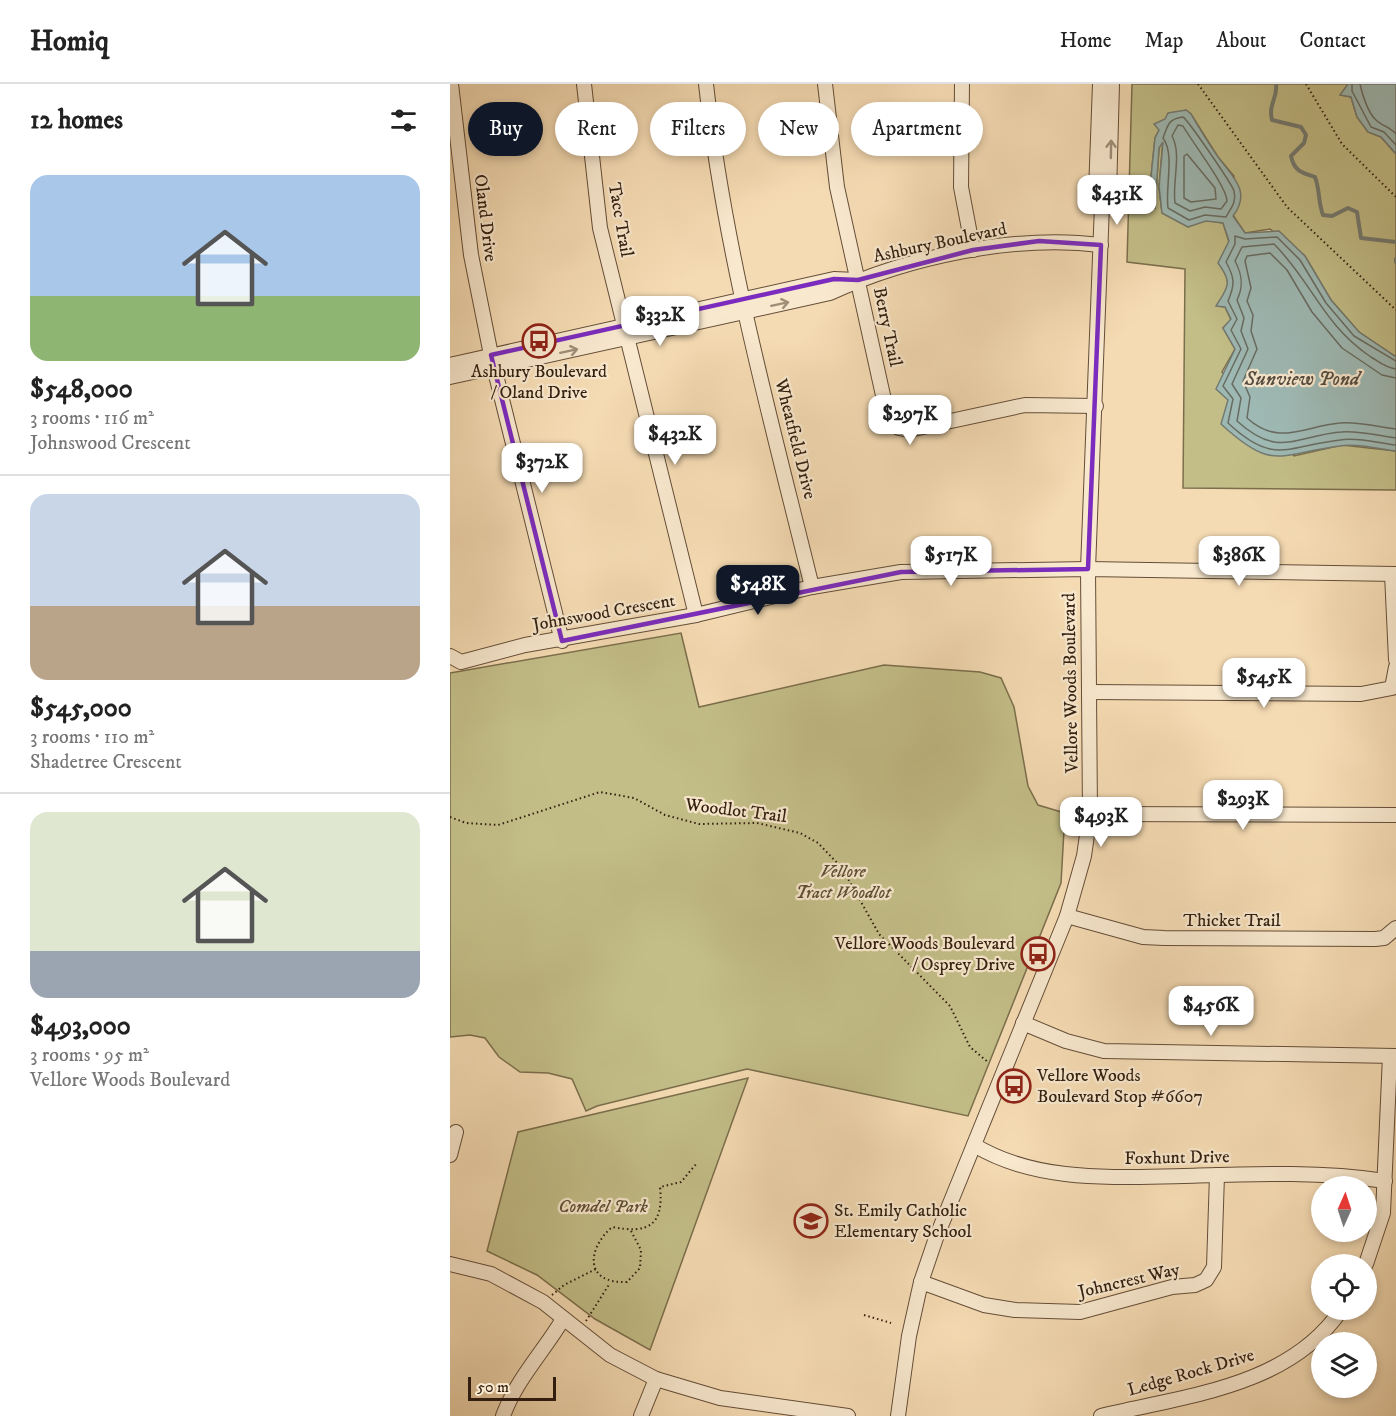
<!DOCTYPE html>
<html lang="en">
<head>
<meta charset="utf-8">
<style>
  :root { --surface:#fff; --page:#f6f6f6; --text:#222; --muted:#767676; --line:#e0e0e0; --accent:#111827 }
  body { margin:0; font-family:"IM FELL DW Pica",serif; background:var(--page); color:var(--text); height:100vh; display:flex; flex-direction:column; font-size:22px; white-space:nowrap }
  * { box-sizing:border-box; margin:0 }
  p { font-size:20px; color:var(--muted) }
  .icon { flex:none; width:33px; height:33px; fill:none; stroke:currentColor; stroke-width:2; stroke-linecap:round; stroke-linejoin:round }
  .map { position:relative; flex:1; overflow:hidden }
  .panel { display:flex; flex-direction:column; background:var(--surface); width:450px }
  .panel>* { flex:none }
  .hud { position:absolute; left:18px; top:18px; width:570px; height:54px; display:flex; gap:12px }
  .needle { width:39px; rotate:3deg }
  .fabs { position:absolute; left:861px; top:1092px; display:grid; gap:12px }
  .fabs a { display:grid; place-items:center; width:66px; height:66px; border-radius:50%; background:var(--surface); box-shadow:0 3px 9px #0003; font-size:30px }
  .scale { position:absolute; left:18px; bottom:15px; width:88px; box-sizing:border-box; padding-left:6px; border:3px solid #331e0f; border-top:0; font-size:16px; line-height:21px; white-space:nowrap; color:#331e0f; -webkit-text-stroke:4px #f8e8ce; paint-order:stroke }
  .price { position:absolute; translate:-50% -51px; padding:0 14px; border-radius:12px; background:#fff; color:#222; font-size:20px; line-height:39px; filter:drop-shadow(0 2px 3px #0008) }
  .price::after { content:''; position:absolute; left:50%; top:36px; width:18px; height:14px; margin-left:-9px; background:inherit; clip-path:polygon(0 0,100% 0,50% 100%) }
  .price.current { background:var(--accent); color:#fff }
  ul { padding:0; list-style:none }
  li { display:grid; align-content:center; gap:12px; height:318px; padding:0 30px }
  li+li { border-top:2px solid var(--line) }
  li span { display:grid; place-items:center; height:186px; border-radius:18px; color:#555 }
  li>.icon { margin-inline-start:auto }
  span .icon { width:108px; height:108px; fill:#fffc; stroke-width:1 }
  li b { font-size:26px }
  h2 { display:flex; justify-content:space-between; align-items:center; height:72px; padding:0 30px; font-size:26px }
  .pill { padding:0 21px; border-radius:27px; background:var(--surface); box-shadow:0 3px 9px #0003; font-size:21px; line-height:54px }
  .pill.current { background:var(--accent); color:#fff }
  header { display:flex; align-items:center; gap:36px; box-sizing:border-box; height:84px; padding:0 30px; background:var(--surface); border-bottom:2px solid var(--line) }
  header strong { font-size:28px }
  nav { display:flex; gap:33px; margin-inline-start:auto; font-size:21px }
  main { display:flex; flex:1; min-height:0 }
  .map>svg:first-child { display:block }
  .green { fill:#c3be88; stroke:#7b6e4c; stroke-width:1.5 }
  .water { fill:#9eb9b4; stroke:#737b72; stroke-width:1.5 }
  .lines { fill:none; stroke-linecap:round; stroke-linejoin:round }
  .shore { stroke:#686c62; stroke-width:1.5 }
  .stream { stroke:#737b72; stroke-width:4 }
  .minor-casing { stroke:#644d38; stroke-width:16 }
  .path { stroke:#331e0f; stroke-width:2; stroke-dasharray:1.5 3; stroke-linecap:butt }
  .minor { stroke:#f8e8ce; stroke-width:14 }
  .oneway { stroke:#9f8d78 }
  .marked { fill:none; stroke:#7b2cbf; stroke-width:4.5; stroke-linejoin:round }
  .labels { text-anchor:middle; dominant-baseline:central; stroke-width:4.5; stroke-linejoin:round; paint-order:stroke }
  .street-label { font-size:18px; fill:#331e0f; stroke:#f8e8ce }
  .poi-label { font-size:18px; fill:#331e0f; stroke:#f8e8ce; text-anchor:start }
  .park-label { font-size:18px; font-style:italic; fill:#5e4e33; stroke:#f8e8ce }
  .water-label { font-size:20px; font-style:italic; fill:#534c41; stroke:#f8e8ce }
</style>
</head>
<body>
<header>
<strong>Homiq</strong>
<nav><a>Home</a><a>Map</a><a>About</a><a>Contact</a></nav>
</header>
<main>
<section class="panel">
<h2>12 homes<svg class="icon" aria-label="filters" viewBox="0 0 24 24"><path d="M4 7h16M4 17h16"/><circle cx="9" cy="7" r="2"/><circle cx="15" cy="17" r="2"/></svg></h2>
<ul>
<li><span style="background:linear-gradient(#a9c7e8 65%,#8fb573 0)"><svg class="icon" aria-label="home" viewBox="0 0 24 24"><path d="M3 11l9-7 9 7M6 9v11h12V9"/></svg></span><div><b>$548,000</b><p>3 rooms · 116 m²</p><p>Johnswood Crescent</p></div></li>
<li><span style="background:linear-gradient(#c9d6e8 60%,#b9a48a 0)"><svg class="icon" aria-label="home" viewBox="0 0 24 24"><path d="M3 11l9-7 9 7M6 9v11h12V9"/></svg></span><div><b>$545,000</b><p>3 rooms · 110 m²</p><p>Shadetree Crescent</p></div></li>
<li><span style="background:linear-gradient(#dfe7d0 75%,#9aa5b1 0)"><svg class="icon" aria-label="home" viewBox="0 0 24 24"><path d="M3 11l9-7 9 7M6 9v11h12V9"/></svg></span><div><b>$493,000</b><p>3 rooms · 95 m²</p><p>Vellore Woods Boulevard</p></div></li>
</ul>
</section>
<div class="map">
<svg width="946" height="1332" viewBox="0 0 946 1332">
  <rect width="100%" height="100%" fill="#f5dbb3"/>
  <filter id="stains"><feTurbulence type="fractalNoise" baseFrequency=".00333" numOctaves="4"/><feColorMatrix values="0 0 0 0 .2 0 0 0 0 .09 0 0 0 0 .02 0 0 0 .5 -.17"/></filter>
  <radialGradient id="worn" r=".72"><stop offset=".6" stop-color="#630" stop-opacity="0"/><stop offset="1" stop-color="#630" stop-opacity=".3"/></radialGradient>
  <g class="green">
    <path d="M682 0H898L891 11 901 13 907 33 918 48 931 53 946 70V273L909 248 881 216 855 172 820 145 795 149 783 131 784 92 768 73 741 30 736 26 715 35 705 54 698 122 705 124 709 64 713 56 709 103 712 129 738 143 756 136 773 139 779 158 769 179C783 199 779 203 767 222L775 223 781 236 773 244 785 265 772 288 844 372 892 361 946 367V406L733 404 735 185 677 178Z"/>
    <path d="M231 549 249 623 434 581 530 588 551 594 564 623 578 702 588 721 615 729 611 799 518 1032 297 985 147 1022 136 1027 122 995 98 989 70 988 49 973 35 954 20 951 0 953V589Z"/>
    <path d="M298 994 200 1266 145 1235 87 1191 37 1167 68 1048Z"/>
  </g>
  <g class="water">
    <path d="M898 0H946V70L931 53 918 48 907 33 901 13 890 11Z"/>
    <path d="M736 26 741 30C749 44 757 57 766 70 780 91 803 106 783 132L795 149 829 147 855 172 881 216 909 248 946 273V367C929 365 907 359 890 362 828 370 823 388 771 340L778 316 766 305 785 265 773 244 781 235 775 223 766 222C778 203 783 199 768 179L779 157 773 139 756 137 738 143 712 129 709 103 713 58 709 64 705 124 698 122 705 54 709 46 704 40 715 35 718 29Z"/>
  </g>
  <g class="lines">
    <g class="shore">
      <path d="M902 0V7L921 43 934 48 946 61"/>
      <path d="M910 0C912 10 918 29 926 36 932 42 940 43 946 50"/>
      <path d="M733 33C738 36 782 100 784 107 787 119 780 125 776 133L755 131 739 136 718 124C715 103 725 70 713 54 718 41 718 35 733 33Z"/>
      <path d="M728 41 733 42C742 58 777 103 777 117L771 125 755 123 740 127 725 119C722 98 732 70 722 52Z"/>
      <path d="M737 70 765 104 766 115 741 118 734 114V72Z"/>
      <path d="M946 277 904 252 876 219 850 176 827 153 795 155 785 152V160L776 178C785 194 785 201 778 217L787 235 781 246 791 265 773 302 783 315 778 339C824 382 837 362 890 356 907 353 929 359 946 361"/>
      <path d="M946 285C936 284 929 278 921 273 873 241 862 198 824 160L792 163 785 177C792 190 794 202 787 216L794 234 791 247 798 265 782 300 791 314 787 337C829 375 844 352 891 348 908 346 929 352 946 354"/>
      <path d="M946 294 932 291 892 264 862 228 837 186 820 169 797 172 795 177 801 204 797 217 803 231 801 247 807 265 793 297 800 313 797 334C829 363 854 342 890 339 908 337 928 343 946 345"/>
    </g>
    <g class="stream">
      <path d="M826 0C828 14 818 20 822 36L851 43 856 51 854 59 841 72C844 87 852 89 865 93 870 106 868 118 873 131L882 132 898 124 907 128 911 154 946 158"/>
      <path d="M946 175V178"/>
    </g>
    <g class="minor-casing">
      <g id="minor">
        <path d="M1 0 21 171 41 271 112 557"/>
        <path d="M134 0 150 144 246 531"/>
        <path d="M256 0C275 171 321 336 362 503"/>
        <path d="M375 0 387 103 438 334 449 344 459 346 575 321 646 322"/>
        <path d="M512 0 511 103 523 166"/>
        <path d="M652 121 659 110 662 0"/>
        <path d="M0 281 384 195 406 196"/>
        <path d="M0 293 380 209C458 173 565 150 651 161"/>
        <path d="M942 490 946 576"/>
        <path d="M0 572 11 578 75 561 246 531 362 503 451 488 638 485 946 490"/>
        <path d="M639 608 911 610 942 604 946 583"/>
        <path d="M640 730 946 731"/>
        <path d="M617 832 693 853 714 854 925 855 934 854 946 844"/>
        <path d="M573 939 616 957 654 967 946 972"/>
        <path d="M524 1061C587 1099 663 1093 734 1092 801 1090 869 1087 935 1097"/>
        <path d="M0 1071 6 1048"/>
        <path d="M0 1180 41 1190 93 1218 160 1271 206 1295 270 1314 398 1332"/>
        <path d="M916 1180 933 1129 940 972"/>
        <path d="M471 1198 534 1221 565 1226 630 1228 722 1203 745 1201 756 1196 764 1183 767 1091"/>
        <path d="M53 1332C66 1296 94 1267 113 1235"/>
        <path d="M191 1332 206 1295"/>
        <path d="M448 1332 459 1252 471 1198 486 1154 617 832 634 772 640 730 638 485 652 121 646 108 650 0"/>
        <path d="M651 1332C734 1312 839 1303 891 1226"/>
      </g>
    </g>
    <g class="path">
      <path d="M748 0 837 123 946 226"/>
      <path d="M856 0 892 60 946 113"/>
      <path d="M0 733 16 739 48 741 150 708 184 714 215 731 249 740 307 739 350 749 368 759 392 784 429 850 500 922 520 963 539 979"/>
      <path d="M181 1147 191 1166 190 1184 177 1198C135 1200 136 1166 162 1143 198 1150 214 1142 210 1103L231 1098 247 1079"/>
      <path d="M102 1211 114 1201 146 1185"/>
      <path d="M414 1231 441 1239"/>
      <path d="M136 1237 160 1199"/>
    </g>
    <use href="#minor" class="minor"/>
  </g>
  <defs><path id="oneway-shaft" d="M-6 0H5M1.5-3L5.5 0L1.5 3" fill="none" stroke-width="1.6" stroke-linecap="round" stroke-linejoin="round" transform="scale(1.5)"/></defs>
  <g class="oneway">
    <use href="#oneway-shaft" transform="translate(661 65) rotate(-89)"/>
    <use href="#oneway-shaft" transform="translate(330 220) rotate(-12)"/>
    <use href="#oneway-shaft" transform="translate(119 267) rotate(-12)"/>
  </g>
  <path class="marked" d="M589 157 651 161 638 485 451 488 112 557 41 271 384 195 408 196 523 166Z"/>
  <defs>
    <g id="bus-ring" transform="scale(1.725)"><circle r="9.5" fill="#f8e8ce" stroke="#8f2418" stroke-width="1.5"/><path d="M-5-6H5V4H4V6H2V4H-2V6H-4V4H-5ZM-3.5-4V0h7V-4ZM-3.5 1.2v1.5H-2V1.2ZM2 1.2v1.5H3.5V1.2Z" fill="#8f2418"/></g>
    <g id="school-ring" transform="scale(1.725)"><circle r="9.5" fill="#f8e8ce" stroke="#8f2418" stroke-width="1.5"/><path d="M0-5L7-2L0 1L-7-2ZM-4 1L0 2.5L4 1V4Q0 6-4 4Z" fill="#8f2418"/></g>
  </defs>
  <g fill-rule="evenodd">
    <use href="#bus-ring" x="89" y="257"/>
    <use href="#bus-ring" x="588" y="870"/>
    <use href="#bus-ring" x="564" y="1002"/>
    <use href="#school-ring" x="361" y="1137"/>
  </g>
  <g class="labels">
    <g class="street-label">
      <text transform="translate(35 134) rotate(83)">Oland Drive</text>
      <text transform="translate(170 136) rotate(80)">Tacc Trail</text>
      <text transform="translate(490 159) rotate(-12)">Ashbury Boulevard</text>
      <text transform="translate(437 243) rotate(78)">Berry Trail</text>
      <text transform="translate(345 355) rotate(76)">Wheatfield Drive</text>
      <text transform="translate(154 529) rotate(-10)">Johnswood Crescent</text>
      <text transform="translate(621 599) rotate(-91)">Vellore Woods Boulevard</text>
      <text transform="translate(286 727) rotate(7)">Woodlot Trail</text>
      <text x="782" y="837">Thicket Trail</text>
      <text transform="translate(727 1074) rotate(-1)">Foxhunt Drive</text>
      <text transform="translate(679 1197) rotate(-13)">Johncrest Way</text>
      <text transform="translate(741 1289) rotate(-16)">Ledge Rock Drive</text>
    </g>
    <g class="poi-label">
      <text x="89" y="288" text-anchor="middle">Ashbury Boulevard<tspan x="89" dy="21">/ Oland Drive</tspan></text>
      <text x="565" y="860" text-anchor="end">Vellore Woods Boulevard<tspan x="565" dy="21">/ Osprey Drive</tspan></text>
      <text x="587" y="992">Vellore Woods<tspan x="587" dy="21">Boulevard Stop #6607</tspan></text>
      <text x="384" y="1127">St. Emily Catholic<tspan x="384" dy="21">Elementary School</tspan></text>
    </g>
    <g class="park-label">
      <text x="393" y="788">Vellore<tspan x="393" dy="21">Tract Woodlot</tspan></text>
      <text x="153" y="1123">Comdel Park</text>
    </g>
    <g class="water-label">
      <text x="852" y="295">Sunview Pond</text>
    </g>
  </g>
  <rect width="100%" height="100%" filter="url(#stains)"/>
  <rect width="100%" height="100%" fill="url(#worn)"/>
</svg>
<div class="fabs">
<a><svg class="needle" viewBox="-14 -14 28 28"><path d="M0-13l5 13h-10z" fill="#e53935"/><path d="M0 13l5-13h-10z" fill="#767676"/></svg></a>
<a><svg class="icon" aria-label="locate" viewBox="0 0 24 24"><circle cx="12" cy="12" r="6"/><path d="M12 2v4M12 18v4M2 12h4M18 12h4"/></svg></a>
<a><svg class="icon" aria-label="layers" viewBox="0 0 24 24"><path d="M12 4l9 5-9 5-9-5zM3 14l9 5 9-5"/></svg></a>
</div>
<div class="scale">50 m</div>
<b class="price" style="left:667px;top:142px">$431K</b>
<b class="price" style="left:210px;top:263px">$332K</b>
<b class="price" style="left:460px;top:362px">$297K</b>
<b class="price" style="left:225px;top:382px">$432K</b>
<b class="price" style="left:92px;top:410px">$372K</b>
<b class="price" style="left:501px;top:503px">$517K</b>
<b class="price" style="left:789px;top:503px">$386K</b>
<b class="price current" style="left:308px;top:532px">$548K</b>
<b class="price" style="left:814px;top:625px">$545K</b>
<b class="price" style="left:793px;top:747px">$293K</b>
<b class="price" style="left:651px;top:764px">$493K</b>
<b class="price" style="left:761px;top:953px">$456K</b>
<div class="hud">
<a class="pill current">Buy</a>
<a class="pill">Rent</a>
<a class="pill">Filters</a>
<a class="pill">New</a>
<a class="pill">Apartment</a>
</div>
</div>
</main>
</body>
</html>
